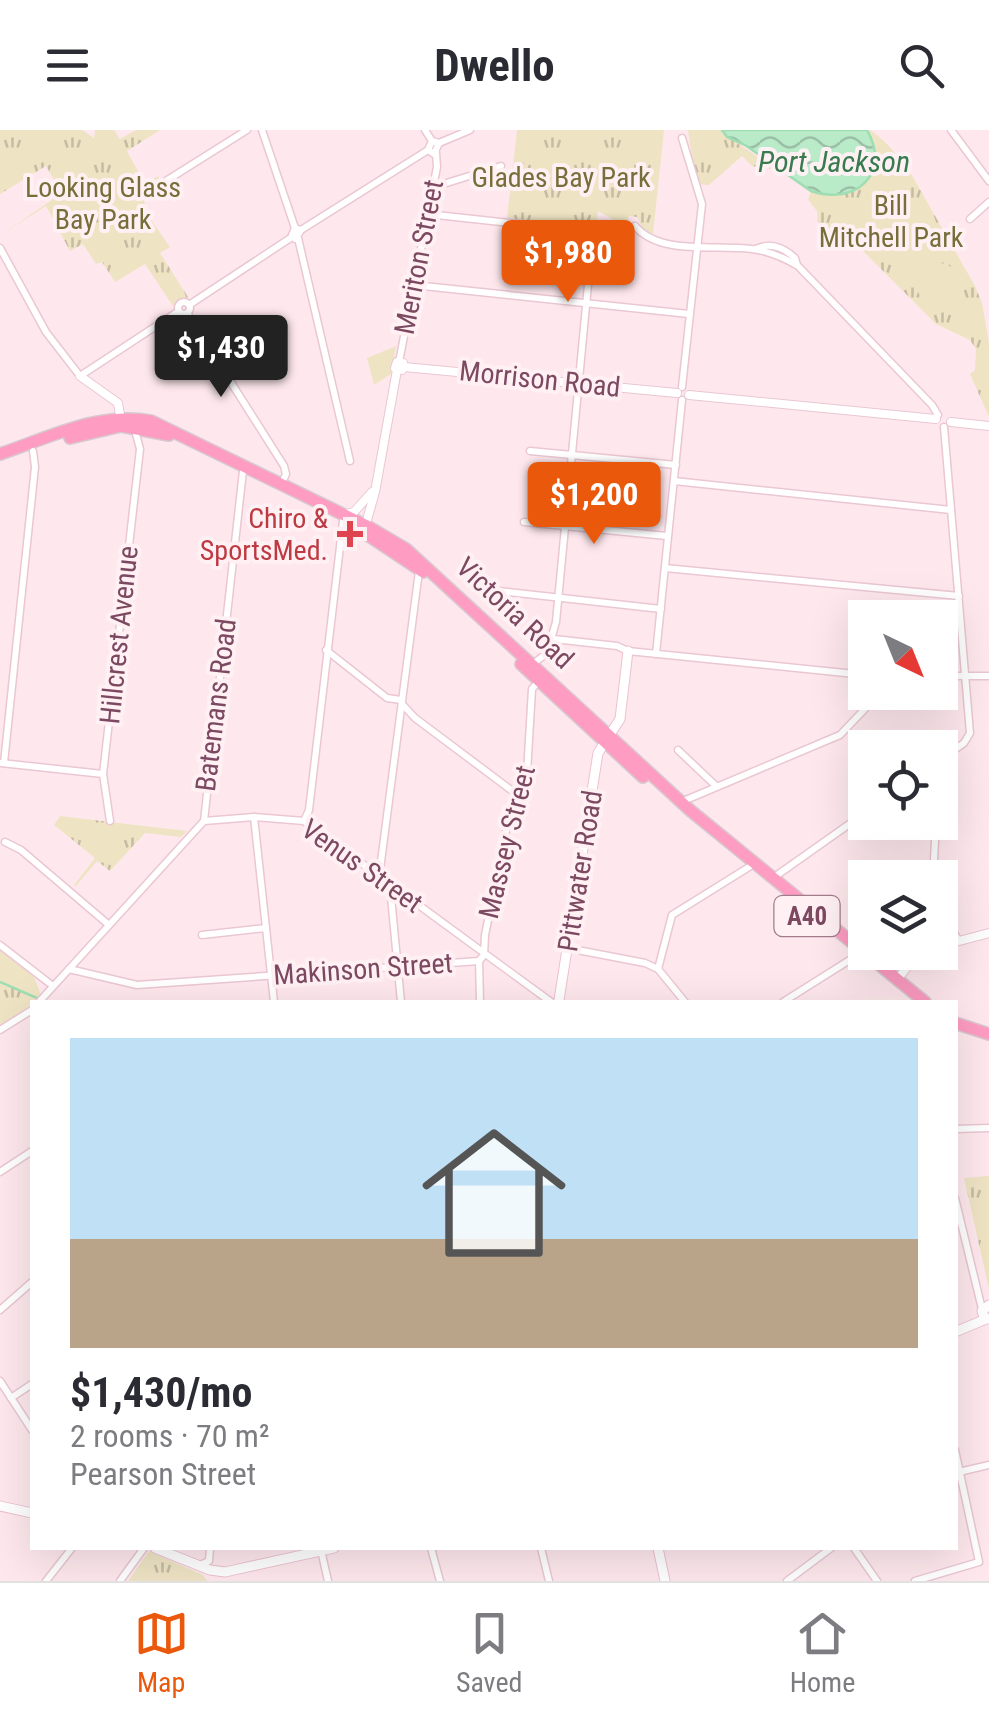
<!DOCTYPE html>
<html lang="en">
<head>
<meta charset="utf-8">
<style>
  :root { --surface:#fff; --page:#f2f2f3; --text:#2b2b33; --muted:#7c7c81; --line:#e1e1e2; --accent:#ea580c }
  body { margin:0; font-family:"Roboto Condensed",sans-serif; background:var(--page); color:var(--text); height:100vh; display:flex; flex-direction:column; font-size:38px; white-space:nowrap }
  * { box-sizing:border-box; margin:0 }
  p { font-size:32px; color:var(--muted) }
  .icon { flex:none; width:55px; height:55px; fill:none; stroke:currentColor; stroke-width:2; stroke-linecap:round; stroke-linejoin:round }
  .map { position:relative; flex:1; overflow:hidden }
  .side { position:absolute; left:30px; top:870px; width:928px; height:550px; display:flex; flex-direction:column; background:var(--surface); border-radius:0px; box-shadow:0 10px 40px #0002 }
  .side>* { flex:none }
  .needle { width:65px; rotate:137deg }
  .tools { position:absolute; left:848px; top:470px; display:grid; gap:20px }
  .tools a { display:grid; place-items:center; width:110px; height:110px; border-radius:0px; background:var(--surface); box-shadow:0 10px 40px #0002; font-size:50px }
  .price { position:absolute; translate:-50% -85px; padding:0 22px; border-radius:10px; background:var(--accent); color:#fff; font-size:32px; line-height:65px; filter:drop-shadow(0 2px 5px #0008) }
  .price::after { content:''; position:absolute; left:50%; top:60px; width:30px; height:22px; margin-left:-15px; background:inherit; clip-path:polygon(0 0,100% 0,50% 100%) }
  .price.active { background:#222; color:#fff }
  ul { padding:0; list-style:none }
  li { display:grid; align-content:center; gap:20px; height:530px; padding:0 40px }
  li span { display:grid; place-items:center; height:310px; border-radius:0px; color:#555 }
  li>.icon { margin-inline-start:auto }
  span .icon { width:180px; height:180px; fill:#fffc; stroke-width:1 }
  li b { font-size:42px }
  header { display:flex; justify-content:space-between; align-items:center; height:130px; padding:0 40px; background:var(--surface); font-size:45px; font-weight:700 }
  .tab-bar { display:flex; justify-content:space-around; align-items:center; height:140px; border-top:2px solid var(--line); background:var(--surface); font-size:28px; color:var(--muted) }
  .tab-bar a { display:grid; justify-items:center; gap:5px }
  .tab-bar .active { color:var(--accent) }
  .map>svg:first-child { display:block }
  .park { fill:url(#park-tufts) }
  .pitch { fill:#eee4c4 }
  .water { fill:url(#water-waves); stroke:#9fddb3; stroke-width:2.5 }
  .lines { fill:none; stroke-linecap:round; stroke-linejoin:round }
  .stream { stroke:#9fddb3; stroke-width:2.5 }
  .minor-casing { stroke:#eac7d3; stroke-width:9 }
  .tertiary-casing { stroke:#eac7d3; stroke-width:10 }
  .secondary-casing { stroke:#ecc1d1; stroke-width:11 }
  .trunk-casing { stroke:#d8c8d0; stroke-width:14 }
  .minor { stroke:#fff; stroke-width:6 }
  .tertiary { stroke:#fff; stroke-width:8 }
  .secondary { stroke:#fff; stroke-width:9 }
  .trunk { stroke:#fe9cc2; stroke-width:11 }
  .health-dot { fill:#e0444e; stroke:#fff0f4; stroke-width:4 }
  .labels { text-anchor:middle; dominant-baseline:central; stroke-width:8; stroke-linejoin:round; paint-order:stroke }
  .shield { fill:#fff0f4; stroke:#a37b8d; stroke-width:2.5 }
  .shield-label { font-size:25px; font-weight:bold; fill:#7c4961 }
  .park-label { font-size:28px; fill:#766f3a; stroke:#fff0f4 }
  .street-label { font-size:28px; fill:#7c4961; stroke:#fff0f4 }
  .health-label { font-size:28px; fill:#be3a42; stroke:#fff0f4; text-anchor:end }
  .water-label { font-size:30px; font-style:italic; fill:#387b4e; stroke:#fff0f4 }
</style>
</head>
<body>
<header><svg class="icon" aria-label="menu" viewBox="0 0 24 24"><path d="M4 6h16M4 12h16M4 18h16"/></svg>Dwello<svg class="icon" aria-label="search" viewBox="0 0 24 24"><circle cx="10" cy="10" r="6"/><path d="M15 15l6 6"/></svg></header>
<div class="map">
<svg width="989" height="1451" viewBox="0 0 989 1451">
  <defs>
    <pattern id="park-tufts" width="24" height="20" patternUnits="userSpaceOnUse" patternTransform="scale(2.5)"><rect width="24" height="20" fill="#eee4c4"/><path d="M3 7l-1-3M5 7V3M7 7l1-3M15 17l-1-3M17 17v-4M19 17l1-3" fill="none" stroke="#c6bba3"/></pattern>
    <pattern id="water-waves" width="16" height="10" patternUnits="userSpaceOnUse" patternTransform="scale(2.5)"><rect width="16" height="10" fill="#baebc9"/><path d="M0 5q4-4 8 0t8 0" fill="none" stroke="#9cc0a7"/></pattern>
  </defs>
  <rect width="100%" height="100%" fill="#fee8ed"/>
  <g class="park">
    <path d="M0 0H82L94 8 95 0H114L120 9 136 0H160L127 21 145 54 158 46 165 58 144 71 150 88 170 117 160 123 188 167 173 176 145 134 115 152 102 132 96 134 83 114 70 121 46 76 2 104 62 63 46 36 0 64Z"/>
    <path d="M517 0H664L653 104 643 99 637 87 629 86 626 97 598 81 596 98 507 88Z"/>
    <path d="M688 0H722C728 9 768 33 780 40L779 42 761 35 753 37 742 26 709 55 696 54Z"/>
    <path d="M870 0C885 10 904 29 905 45L910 42 975 156 982 173 989 213V287L970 244 975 240 976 219 970 210 936 194 859 117H850L836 102 818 92 817 81 808 70 811 61 837 65 875 16 868 2Z"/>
    <path d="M396 216 391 244 374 255 367 228Z"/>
    <path d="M60 686 187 701 181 707 145 703 110 741 97 731 76 756 74 755 95 728 54 695Z"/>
    <path d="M0 819 33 844 41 865 26 879 0 895Z"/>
    <path d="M989 1046V1159L964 1048Z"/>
    <path d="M149 1421 203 1445 207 1451H128Z"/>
  </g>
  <g class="pitch">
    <path d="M887 52 901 67 918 76 925 95 943 115 908 146C898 135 888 127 877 117 867 109 862 93 853 83Z"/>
    <circle cx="939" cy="155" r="22"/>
  </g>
  <path class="water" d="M722 0H867C892 44 855 76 811 61L745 15 727 7Z"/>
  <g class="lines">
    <path class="stream" d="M0 852 46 872"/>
    <g class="minor-casing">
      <g id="minor">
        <path d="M262 0 295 98 301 100 295 109 292 105 295 98"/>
        <path d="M425 0 432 11 439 13 434 24 428 20 432 11"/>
        <path d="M951 0 989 51"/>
        <path d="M682 8 702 74 682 257"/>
        <path d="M439 13 470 0"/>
        <path d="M161 54 247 0"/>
        <path d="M434 57 501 36"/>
        <path d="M427 84 593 102 556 492 547 523 533 534"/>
        <path d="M970 89 989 72"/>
        <path d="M635 96C660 126 717 114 752 119 769 121 783 127 798 136L932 275 938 285"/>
        <path d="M301 100 428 20"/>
        <path d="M298 108 350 331"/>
        <path d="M0 118 46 202 80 246 179 181"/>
        <path d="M756 119C770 112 784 118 795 128L797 135"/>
        <path d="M414 155 689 184"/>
        <circle cx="184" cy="178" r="6"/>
        <path d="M189 175 292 107"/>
        <path d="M187 183 284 336 286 344 282 353"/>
        <path d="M399 232 437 37 436 23"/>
        <path d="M530 321 676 335"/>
        <path d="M674 351 951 380"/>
        <path d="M524 392 667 406"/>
        <path d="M665 438 959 466"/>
        <path d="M499 461 661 479"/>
        <path d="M554 509 617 516 628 521 865 545"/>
        <path d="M326 520 387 568 401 570"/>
        <path d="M656 524 682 270"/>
        <path d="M940 546H989"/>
        <path d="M402 574 415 588 523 669"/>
        <path d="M678 620 716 656"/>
        <path d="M940 630 964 613 970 603 944 297"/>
        <path d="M1 633 103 644"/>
        <path d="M4 633 35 337 33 321"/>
        <path d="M681 672 840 605 881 562"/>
        <path d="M254 687 274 872"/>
        <path d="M110 691 103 644 140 319 135 300"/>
        <path d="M204 691 254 687 304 691 551 872"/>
        <path d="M304 691 309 680 343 391"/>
        <path d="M5 712 21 720 109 795"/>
        <path d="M379 747 419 441"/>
        <path d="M773 748 865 683"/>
        <path d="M933 748 936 692"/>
        <path d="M390 756 401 872"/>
        <path d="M940 781 959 811"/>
        <path d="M202 805 266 798"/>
        <path d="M0 815 53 856"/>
        <path d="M567 818 645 833 658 839 685 872"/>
        <path d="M69 839 137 855 479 831"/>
        <path d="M658 839 672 785 749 737"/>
        <path d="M39 872 204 691 243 341"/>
        <path d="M480 872 479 831 484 825 485 805 509 686 520 674 526 660 532 559 538 552"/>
        <path d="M783 872 856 826"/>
        <path d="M0 900 32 880"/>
        <path d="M955 999 989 998"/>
        <path d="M0 1042 32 1021"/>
        <path d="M955 1068 982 1179"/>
        <path d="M0 1180 32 1152"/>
        <path d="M0 1251 32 1300"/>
        <path d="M11 1268 32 1254"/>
        <path d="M959 1342 989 1335"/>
        <path d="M431 1418 440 1451"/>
        <path d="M541 1418 549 1451"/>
        <path d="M854 1418 877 1451"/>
        <path d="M321 1420 328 1451"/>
        <path d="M200 1435 209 1431 210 1418"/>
        <path d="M46 1451 72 1418"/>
        <path d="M120 1451 144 1418"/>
        <path d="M787 1451 831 1418"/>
        <path d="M915 1451 979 1432 955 1320"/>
      </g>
    </g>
    <g class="tertiary-casing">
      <g id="tertiary">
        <path d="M397 232 403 233 402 240 395 238Z"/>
        <path d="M404 237 677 263"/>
        <path d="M80 246 118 273 121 291"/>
        <path d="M689 265 936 289"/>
        <path d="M951 292 989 296"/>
        <path d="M346 384 354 382 372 362"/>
        <path d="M365 397 375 362 397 240"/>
        <path d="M940 816 989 803"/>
        <path d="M897 850 919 822"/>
      </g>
    </g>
    <g class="secondary-casing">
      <g id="secondary">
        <path d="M559 870 598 623 620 589 628 521"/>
        <path d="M989 1175 982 1181 984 1187 989 1189"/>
        <path d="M955 1202 986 1189"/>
        <path d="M0 1376 32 1383"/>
        <path d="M155 1418 210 1440 225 1442 334 1418"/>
        <path d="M658 1418 665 1451"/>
      </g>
    </g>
    <g class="trunk-casing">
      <g id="trunk">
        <path d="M70 308 121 296 169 305"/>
        <path d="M0 324C48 308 99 281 151 291L367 396 406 419 691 681 925 872"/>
        <path d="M360 400 423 442"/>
        <path d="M521 534 643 647"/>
        <path d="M955 893 989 904"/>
      </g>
    </g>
    <use href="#minor" class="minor"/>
    <use href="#tertiary" class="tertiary"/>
    <use href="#secondary" class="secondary"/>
    <use href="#trunk" class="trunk"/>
  </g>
  <path class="health-dot" d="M345 389h10v10h10v10h-10v10h-10v-10h-10v-10h10z"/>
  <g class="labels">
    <rect class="shield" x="774.5" y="766" width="65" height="40" rx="8"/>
    <g class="shield-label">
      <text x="807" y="786">A40</text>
    </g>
    <g class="park-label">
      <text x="561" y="47">Glades Bay Park</text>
      <text x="103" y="57">Looking Glass<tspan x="103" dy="32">Bay Park</tspan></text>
      <text x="891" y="75">Bill<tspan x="891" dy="32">Mitchell Park</tspan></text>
    </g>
    <g class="street-label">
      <text transform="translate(419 127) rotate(-79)">Meriton Street</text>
      <text transform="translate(540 249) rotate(6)">Morrison Road</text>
      <text transform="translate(515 483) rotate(43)">Victoria Road</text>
      <text transform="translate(119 505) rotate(-84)">Hillcrest Avenue</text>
      <text transform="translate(216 575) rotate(-83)">Batemans Road</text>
      <text transform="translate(507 712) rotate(-76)">Massey Street</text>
      <text transform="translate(362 736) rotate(35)">Venus Street</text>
      <text transform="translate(580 741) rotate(-81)">Pittwater Road</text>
      <text transform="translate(363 839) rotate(-4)">Makinson Street</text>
    </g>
    <g class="health-label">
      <text x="328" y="388">Chiro &amp;<tspan x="328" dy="32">SportsMed.</tspan></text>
    </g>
    <g class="water-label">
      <text x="834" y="31">Port Jackson</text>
    </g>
  </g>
</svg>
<div class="tools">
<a><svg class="needle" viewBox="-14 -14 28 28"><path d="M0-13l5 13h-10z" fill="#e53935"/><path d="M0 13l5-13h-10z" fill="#7c7c81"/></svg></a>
<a><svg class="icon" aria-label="locate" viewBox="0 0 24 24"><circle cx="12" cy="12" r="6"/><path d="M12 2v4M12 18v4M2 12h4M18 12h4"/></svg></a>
<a><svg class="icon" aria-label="layers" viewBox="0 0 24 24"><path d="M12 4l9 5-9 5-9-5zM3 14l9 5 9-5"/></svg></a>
</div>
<b class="price" style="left:568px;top:175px">$1,980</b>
<b class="price active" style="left:221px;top:270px">$1,430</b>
<b class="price" style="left:594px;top:417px">$1,200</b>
<section class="side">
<ul>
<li><span style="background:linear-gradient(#bfe0f5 65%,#b9a48a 0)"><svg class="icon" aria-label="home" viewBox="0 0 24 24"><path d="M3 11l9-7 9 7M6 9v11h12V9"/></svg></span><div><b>$1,430/mo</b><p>2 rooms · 70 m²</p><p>Pearson Street</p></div></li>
</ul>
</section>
</div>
<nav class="tab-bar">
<a class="active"><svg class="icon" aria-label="map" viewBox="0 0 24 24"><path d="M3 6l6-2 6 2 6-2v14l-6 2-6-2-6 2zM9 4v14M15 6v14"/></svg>Map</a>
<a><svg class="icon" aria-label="saved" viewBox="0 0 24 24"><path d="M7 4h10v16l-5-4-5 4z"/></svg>Saved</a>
<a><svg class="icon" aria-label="home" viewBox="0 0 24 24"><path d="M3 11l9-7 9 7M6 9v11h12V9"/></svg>Home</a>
</nav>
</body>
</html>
